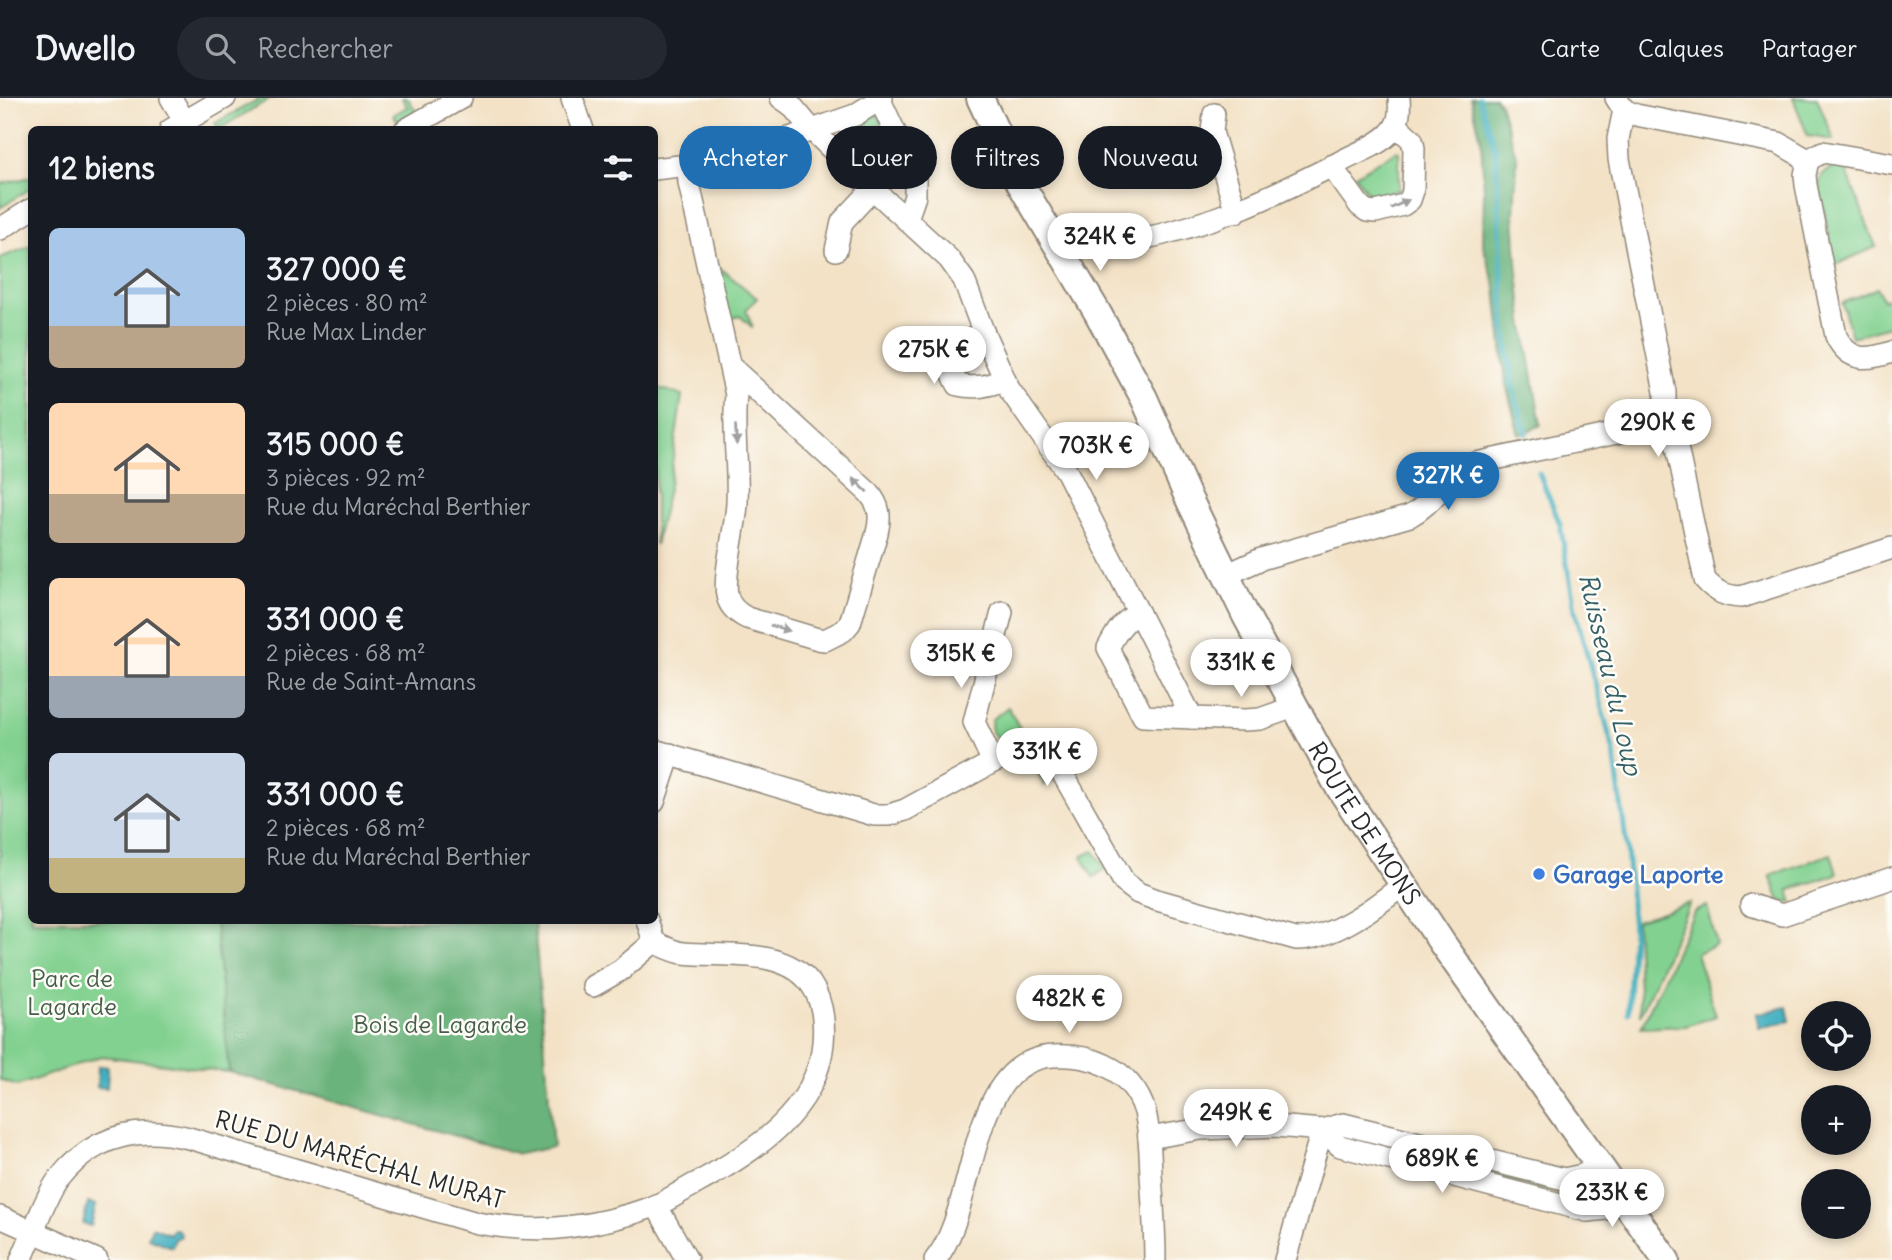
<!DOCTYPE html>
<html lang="fr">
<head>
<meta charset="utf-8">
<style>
  :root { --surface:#171b24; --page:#242831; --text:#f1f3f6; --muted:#9ea1a6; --line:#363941; --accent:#1f6fb2 }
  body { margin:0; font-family:Delius,sans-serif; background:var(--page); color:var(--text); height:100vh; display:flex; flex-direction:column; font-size:26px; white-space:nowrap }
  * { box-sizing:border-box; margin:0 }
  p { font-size:23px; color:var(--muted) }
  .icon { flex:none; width:38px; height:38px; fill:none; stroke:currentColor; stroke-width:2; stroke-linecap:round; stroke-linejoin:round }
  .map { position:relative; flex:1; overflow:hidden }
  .panel { position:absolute; left:28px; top:28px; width:630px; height:798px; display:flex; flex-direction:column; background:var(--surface); border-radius:10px; box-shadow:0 4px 10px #0003 }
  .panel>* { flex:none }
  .top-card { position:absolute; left:679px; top:28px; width:665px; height:63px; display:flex; gap:14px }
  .tools { position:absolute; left:1801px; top:903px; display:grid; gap:14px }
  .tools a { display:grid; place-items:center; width:70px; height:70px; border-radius:50%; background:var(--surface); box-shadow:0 4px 10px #0003; font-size:35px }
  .price { position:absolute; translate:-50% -60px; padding:0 16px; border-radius:24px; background:#fff; color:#222; font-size:23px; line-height:46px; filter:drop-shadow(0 2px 4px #0008) }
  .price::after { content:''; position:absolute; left:50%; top:42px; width:21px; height:16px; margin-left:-10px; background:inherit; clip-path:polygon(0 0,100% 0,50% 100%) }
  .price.on { background:var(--accent); color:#fff }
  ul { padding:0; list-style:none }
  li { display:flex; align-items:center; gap:21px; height:175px; padding:0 21px }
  li span { display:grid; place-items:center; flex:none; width:196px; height:140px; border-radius:10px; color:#555 }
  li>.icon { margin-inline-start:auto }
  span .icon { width:84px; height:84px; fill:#fffc; stroke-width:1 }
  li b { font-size:30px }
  h2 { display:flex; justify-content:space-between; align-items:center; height:84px; padding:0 21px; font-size:30px }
  .chip { padding:0 24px; border-radius:32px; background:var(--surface); box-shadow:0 4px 10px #0003; font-size:24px; line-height:63px }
  .chip.on { background:var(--accent); color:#fff }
  header { display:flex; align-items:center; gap:42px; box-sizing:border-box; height:98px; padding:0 35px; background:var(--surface); border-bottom:2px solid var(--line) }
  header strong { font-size:33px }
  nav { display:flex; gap:38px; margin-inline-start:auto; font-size:24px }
  .search { width:490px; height:63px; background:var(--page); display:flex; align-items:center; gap:18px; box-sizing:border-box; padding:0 24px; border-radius:38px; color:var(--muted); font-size:26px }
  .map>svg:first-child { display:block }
  .green { fill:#83d191; stroke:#577e5e; stroke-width:2 }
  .forest { fill:#6ab37b; stroke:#4a6f53; stroke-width:2 }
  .water { fill:#43b0c0; stroke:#376e76; stroke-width:2 }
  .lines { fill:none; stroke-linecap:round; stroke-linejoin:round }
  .stream { stroke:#43b0c0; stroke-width:5 }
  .minor-casing { stroke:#8f8678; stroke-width:24 }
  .major-casing { stroke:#8f8678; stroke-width:30 }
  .minor { stroke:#fff; stroke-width:21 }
  .major { stroke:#fff; stroke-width:26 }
  .oneway { fill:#a0a0a0 }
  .shop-dot { fill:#3f7fe0; stroke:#fdfcf7; stroke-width:2.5 }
  .labels { text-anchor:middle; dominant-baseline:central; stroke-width:5; stroke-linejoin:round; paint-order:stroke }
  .street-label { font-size:24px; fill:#2b2b2b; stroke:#fdfcf7 }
  .shop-label { font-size:24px; font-weight:bold; fill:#366cbe; stroke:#fdfcf7; text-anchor:start }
  .park-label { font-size:24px; fill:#455d4a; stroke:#fdfcf7 }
  .water-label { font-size:26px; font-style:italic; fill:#356067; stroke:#fdfcf7 }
</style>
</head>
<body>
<header>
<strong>Dwello</strong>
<div class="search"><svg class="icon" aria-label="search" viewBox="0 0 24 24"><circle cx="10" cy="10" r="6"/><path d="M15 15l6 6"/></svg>Rechercher</div>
<nav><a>Carte</a><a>Calques</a><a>Partager</a></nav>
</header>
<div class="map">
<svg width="1892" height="1162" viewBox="0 0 1892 1162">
  <rect width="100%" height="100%" fill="#fdfcf7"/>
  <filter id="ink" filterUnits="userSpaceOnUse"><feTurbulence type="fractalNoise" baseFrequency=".0143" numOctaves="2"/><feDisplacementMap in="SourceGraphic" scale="14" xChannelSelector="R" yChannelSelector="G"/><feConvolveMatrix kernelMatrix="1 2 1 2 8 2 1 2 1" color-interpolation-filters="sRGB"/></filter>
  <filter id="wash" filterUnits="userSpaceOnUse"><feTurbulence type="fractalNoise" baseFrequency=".00686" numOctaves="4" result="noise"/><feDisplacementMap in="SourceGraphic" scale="28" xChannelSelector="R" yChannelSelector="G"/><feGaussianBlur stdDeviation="1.57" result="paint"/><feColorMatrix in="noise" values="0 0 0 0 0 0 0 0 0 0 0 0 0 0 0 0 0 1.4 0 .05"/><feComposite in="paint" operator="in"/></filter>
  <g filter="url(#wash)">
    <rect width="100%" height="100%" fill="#f3e2c6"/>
    <g class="green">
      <path d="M261 0H271L219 31 215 25Z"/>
      <path d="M402 0H408L416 14 398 24 393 17 407 9Z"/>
      <path d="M1793 0H1817L1834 42 1808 38Z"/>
      <path d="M877 16 883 26 870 31 896 81 895 83 855 46 863 43 854 25Z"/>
      <path d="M1397 53 1399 54V92L1370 99 1355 77Z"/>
      <path d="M1836 68 1845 69 1876 149 1835 167 1819 89C1820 77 1824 73 1836 68Z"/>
      <path d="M31 79V90L0 110V86Z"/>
      <path d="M31 148 32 822 215 823 229 974 101 958 17 988 0 982V160Z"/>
      <path d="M715 166 757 200 746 212 753 230 740 218 727 221Z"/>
      <path d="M1877 190 1883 202 1892 198V227L1852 239 1842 205Z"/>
      <path d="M655 289 682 297 669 387 655 447Z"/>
      <path d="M1008 609 1023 636 1007 646C995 641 989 635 992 621Z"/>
      <path d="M1035 664 1048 668 1056 680 1044 687 1034 668Z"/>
      <path d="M1094 753 1105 771 1093 779 1082 758Z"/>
      <path d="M1831 756 1837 776 1789 792 1793 805 1780 803 1770 777Z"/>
      <path d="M1690 805 1640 917 1636 823Z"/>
      <path d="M1707 808 1717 847 1696 855 1716 918 1686 928 1641 930 1694 814Z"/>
      <path d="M1344 1033 1588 1098 1589 1100 1586 1103 1342 1039Z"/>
    </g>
    <g class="forest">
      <path d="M1471 0H1495L1500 6 1517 61 1514 116 1517 164 1523 222 1541 327 1519 337 1506 286 1496 191 1483 147 1484 91 1481 42Z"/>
      <path d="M215 823H534L553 1049 519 1056 229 974Z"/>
    </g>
    <g class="water">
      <path d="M1787 909 1790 923 1759 930 1756 916Z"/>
      <path d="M98 968 108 969 107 990 97 989Z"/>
      <path d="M88 1105 96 1107 91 1128 83 1126Z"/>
      <path d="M152 1129 170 1136 173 1131H177L181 1138 175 1141 172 1149 148 1140Z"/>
    </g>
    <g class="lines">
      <g class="stream">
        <path d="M1479 0 1496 54 1504 222 1512 286 1526 336"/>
        <path d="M1539 375 1560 426 1575 512 1614 655 1627 750 1633 833 1628 915"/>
      </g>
    </g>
  </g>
  <g filter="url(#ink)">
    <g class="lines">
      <g class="minor-casing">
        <g id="minor">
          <path d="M171 0 185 24"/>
          <path d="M572 0 583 32"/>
          <path d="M781 0 791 7 813 33 873 91 949 161 964 182 983 233 1009 291 1067 374 1192 620"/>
          <path d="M1616 0 1624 12 1618 41 1619 61 1665 294V303L1659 326 1671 333 1677 349 1705 482C1716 494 1725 498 1741 499L1892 450"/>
          <path d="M880 2 915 77V98L907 121"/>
          <path d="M1624 12 1636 17 1779 45 1808 62 1823 54 1892 66"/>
          <path d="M1214 16 1212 34 1236 114"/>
          <path d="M170 32 225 0"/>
          <path d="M405 32 461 0"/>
          <path d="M1808 62 1805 77 1806 87 1836 238C1849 265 1868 262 1892 254"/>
          <path d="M688 67 689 85 736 297C732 333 739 369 737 405 736 429 723 478 727 497 729 508 737 515 747 520L818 541 825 542 843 533 850 525 877 435C881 419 880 408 869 395L731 269"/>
          <path d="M1331 68 1360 108 1367 113 1376 114 1403 107 1410 102 1413 93 1414 50 1412 42 1396 27"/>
          <path d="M654 71 688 67 752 53 855 17 882 0"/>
          <path d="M0 131 32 111"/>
          <path d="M1051 138C1080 140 1106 148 1136 142 1210 128 1273 98 1340 64 1356 55 1378 48 1390 35 1400 25 1400 13 1399 0"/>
          <path d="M836 152 842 124 873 91"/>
          <path d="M983 233C962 248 942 261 958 287 975 291 988 288 1004 282"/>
          <path d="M1226 477 1261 461 1410 418C1436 404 1448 375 1476 365L1659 326"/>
          <path d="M1139 515C1123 522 1116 535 1108 550L1143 618 1245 622 1260 621 1294 609"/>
          <path d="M654 652 874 717H889L905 712 993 664 1015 655H1030L1049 661 1060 671 1124 784 1138 795 1157 802 1296 841C1332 842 1375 809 1403 787"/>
          <path d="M993 664 974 624 1002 514"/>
          <path d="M654 704 670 656"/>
          <path d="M1751 807 1782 817 1892 780"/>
          <path d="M593 888 621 872 654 844"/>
          <path d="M1322 1032 1340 1048 1587 1113 1606 1111 1622 1101"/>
          <path d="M1149 1040 1201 1031 1276 1028 1322 1032 1343 1026 1564 1081 1583 1077 1598 1067"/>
          <path d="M656 1107 687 1162"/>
          <path d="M0 1119 97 1162"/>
          <path d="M21 1162C31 1141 45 1099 58 1082 92 1038 137 1027 189 1040L477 1125C506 1130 538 1133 567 1129 596 1126 628 1118 655 1108 669 1102 683 1092 697 1085 752 1055 817 1014 823 945 825 923 822 897 806 880 777 850 721 859 683 855 674 854 663 848 654 844L647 822"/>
          <path d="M935 1162C978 1111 966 963 1053 958 1071 957 1089 959 1105 967 1124 976 1139 993 1145 1014 1150 1034 1150 1056 1151 1077 1153 1105 1155 1134 1155 1162"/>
          <path d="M1285 1162 1322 1032"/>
        </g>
      </g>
      <g class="major-casing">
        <g id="major">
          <path id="s1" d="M980 0 1020 85 1096 212 1144 300 1187 397 1246 518 1337 686 1442 845 1666 1162"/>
        </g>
      </g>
      <use href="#minor" class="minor"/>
      <use href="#major" class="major"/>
    </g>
    <defs><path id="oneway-solid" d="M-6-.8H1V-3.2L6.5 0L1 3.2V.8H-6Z" transform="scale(1.75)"/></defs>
    <g class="oneway">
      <use href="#oneway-solid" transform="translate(1400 106) rotate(-25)"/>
      <use href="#oneway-solid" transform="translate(736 337) rotate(87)"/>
      <use href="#oneway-solid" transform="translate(860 387) rotate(-137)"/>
      <use href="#oneway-solid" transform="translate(780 530) rotate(16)"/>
    </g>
  </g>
  <circle class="shop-dot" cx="1539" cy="776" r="7"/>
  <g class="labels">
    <g class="street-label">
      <text stroke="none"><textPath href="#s1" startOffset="822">ROUTE DE MONS</textPath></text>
      <text transform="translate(360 1061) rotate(16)">RUE DU MARÉCHAL MURAT</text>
    </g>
    <g class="shop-label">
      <text x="1553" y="776">Garage Laporte</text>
    </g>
    <g class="park-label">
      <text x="72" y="880">Parc de<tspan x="72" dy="28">Lagarde</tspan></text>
      <text x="440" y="926">Bois de Lagarde</text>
    </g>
    <g class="water-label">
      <text transform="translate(1611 576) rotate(77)">Ruisseau du Loup</text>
    </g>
  </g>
</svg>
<div class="tools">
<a><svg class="icon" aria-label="locate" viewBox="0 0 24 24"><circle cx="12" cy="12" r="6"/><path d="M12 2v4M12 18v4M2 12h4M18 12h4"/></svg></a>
<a>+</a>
<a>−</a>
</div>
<b class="price" style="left:1100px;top:175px">324K €</b>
<b class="price" style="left:934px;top:288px">275K €</b>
<b class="price" style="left:1658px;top:361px">290K €</b>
<b class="price" style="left:1096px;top:384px">703K €</b>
<b class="price on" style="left:1448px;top:414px">327K €</b>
<b class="price" style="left:961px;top:592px">315K €</b>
<b class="price" style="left:1241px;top:601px">331K €</b>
<b class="price" style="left:1047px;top:690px">331K €</b>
<b class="price" style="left:1069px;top:937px">482K €</b>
<b class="price" style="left:1236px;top:1051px">249K €</b>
<b class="price" style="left:1442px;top:1097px">689K €</b>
<b class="price" style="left:1612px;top:1131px">233K €</b>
<div class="top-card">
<a class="chip on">Acheter</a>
<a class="chip">Louer</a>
<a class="chip">Filtres</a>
<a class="chip">Nouveau</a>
</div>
<section class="panel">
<h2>12 biens<svg class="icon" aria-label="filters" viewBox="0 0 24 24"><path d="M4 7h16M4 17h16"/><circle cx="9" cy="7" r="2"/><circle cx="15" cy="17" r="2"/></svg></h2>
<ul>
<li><span style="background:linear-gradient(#a9c7e8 70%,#b9a48a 0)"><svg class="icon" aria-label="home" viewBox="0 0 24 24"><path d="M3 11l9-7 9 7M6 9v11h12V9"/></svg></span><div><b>327 000 €</b><p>2 pièces · 80 m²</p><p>Rue Max Linder</p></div></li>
<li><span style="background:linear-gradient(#ffd9b3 65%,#b9a48a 0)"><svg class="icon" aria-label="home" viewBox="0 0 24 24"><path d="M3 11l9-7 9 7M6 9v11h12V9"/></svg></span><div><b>315 000 €</b><p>3 pièces · 92 m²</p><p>Rue du Maréchal Berthier</p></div></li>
<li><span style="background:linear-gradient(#ffd9b3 70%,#9aa5b1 0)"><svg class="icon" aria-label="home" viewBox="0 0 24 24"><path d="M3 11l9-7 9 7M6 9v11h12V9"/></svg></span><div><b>331 000 €</b><p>2 pièces · 68 m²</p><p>Rue de Saint-Amans</p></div></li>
<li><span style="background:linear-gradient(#c9d6e8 75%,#c2b280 0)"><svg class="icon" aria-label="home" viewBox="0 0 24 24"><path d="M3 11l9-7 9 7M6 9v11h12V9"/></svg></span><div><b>331 000 €</b><p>2 pièces · 68 m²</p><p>Rue du Maréchal Berthier</p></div></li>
</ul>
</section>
</div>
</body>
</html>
